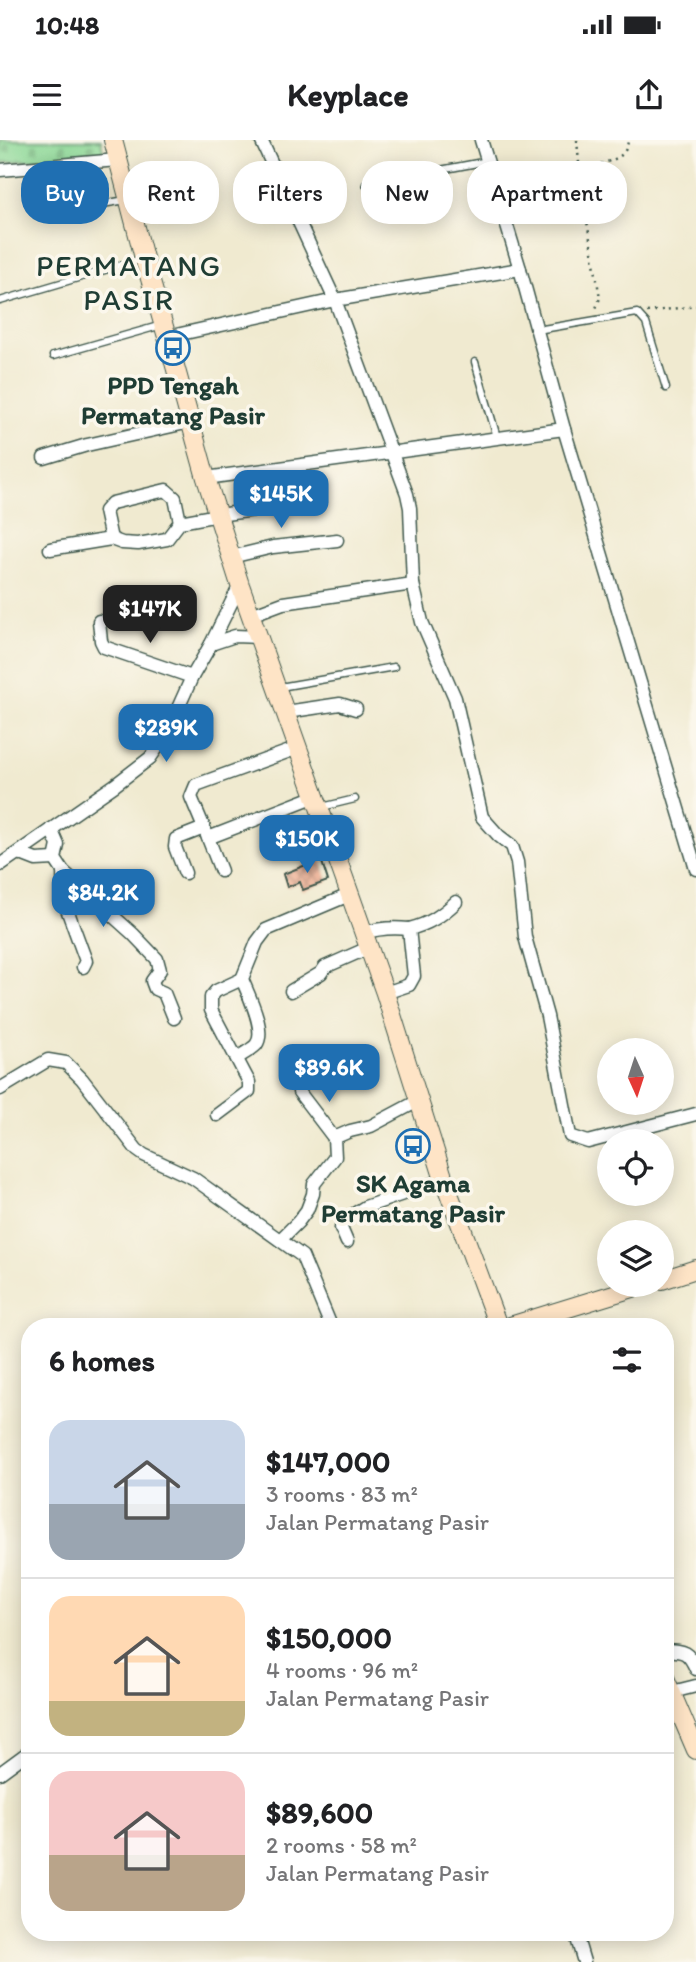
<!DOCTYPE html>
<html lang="en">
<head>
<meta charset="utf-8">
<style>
  :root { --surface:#fff; --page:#f6f6f6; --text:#202124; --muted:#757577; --line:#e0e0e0; --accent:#1f6fb2 }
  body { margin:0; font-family:Itim,sans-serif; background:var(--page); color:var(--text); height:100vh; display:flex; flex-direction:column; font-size:26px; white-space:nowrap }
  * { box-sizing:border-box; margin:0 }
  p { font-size:23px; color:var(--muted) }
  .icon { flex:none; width:38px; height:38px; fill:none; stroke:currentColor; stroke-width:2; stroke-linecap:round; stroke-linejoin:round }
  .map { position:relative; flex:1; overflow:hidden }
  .sheet { position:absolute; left:21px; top:1178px; width:653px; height:623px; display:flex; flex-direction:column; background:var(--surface); border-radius:28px; box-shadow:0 4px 18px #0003 }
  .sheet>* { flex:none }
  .banner { position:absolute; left:21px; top:21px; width:654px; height:63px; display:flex; gap:14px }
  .needle { width:46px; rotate:177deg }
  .tools { position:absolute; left:597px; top:898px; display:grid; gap:14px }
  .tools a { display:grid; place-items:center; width:77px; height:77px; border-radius:50%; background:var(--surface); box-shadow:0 4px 18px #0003; font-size:35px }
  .price { position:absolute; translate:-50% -60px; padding:0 16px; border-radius:14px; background:var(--accent); color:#fff; font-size:23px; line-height:46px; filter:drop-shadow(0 2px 4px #0008) }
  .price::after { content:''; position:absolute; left:50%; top:42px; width:21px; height:16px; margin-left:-10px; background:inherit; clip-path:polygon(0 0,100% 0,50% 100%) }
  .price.selected { background:#222; color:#fff }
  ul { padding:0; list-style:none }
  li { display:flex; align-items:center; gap:21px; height:175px; padding:0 28px }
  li+li { border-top:2px solid var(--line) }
  li span { display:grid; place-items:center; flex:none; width:196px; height:140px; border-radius:21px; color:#555 }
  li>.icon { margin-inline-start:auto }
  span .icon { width:84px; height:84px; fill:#fffc; stroke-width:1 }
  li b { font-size:30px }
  h2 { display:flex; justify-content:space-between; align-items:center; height:84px; padding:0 28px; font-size:30px }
  .tag { padding:0 24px; border-radius:28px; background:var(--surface); box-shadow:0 4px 18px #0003; font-size:24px; line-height:63px }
  .tag.selected { background:var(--accent); color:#fff }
  .status { display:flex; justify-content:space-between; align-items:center; height:49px; padding:0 35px; background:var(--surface); direction:ltr }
  .status svg { height:19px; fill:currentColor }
  header { display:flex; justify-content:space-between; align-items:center; height:91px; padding:0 28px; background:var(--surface); font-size:32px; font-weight:700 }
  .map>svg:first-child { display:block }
  .cemetery { fill:url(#cemetery-stones); stroke:#558a65; stroke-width:2 }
  .building { fill:url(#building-cross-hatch) }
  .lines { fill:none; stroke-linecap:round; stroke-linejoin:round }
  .lane-casing { stroke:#3e574b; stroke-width:9 }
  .street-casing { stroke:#3e574b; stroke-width:15 }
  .secondary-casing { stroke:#3e574b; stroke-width:20 }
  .path { stroke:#3e574b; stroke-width:2.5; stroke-dasharray:2 5; stroke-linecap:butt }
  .lane { stroke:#fff; stroke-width:6 }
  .street { stroke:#fff; stroke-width:12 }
  .secondary { stroke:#fee4c6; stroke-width:18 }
  .labels { text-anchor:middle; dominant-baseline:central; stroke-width:7; stroke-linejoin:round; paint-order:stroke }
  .poi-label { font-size:26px; font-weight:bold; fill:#1f3d34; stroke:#fbf7ec }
  .quarter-label { font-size:30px; letter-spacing:2px; fill:#1f3d34; stroke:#fbf7ec }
</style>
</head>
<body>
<div class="status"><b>10:48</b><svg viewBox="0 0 49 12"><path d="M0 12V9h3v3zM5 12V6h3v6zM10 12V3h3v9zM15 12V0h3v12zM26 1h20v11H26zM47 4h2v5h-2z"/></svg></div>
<header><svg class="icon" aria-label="menu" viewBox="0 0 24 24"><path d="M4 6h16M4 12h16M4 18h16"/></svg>Keyplace<svg class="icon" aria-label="share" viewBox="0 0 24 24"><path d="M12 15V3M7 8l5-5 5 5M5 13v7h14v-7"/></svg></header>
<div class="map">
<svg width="696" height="1822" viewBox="0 0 696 1822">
  <defs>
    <pattern id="cemetery-stones" width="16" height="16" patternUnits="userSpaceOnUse" patternTransform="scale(1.75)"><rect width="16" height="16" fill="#8bd896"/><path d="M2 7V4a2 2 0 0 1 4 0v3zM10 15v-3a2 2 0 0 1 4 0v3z" fill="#78ba82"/></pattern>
    <pattern id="building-cross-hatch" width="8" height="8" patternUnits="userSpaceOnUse" patternTransform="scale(1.75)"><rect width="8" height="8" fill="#eead91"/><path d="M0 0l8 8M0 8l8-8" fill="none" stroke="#c08e77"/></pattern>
  </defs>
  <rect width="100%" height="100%" fill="#fbf7ec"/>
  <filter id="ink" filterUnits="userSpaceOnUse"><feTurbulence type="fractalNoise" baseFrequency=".0143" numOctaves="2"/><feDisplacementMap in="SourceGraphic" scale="14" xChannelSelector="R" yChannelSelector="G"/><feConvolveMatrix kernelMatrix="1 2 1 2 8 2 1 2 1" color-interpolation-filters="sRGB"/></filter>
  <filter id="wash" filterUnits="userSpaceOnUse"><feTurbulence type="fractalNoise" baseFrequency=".00686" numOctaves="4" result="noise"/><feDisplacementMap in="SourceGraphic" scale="28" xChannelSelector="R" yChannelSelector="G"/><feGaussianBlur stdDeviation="1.57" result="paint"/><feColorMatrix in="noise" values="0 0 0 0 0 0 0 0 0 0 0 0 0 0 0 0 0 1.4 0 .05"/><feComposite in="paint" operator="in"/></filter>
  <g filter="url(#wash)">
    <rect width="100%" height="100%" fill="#f0ead0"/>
    <path class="cemetery" d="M0 0H101L104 14 0 23Z"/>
    <g id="blocks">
      <path class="building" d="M321 719 328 741 303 750 300 742 287 747 283 734Z"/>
    </g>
  </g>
  <g filter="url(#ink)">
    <use href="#blocks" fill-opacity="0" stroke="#3e574b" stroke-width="2"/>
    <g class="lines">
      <g class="lane-casing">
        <g id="lane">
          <path d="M366 44 488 21"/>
          <path d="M37 75 126 60"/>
          <path d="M0 161 142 119"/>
          <path d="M537 190 637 173 646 183 666 248"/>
          <path d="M53 216 162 185"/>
          <path d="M475 222 497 297"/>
          <path d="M280 547 394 527"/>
          <path d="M322 667 355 659"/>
        </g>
      </g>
      <g class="street-casing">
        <g id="street">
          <path d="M261 0 335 160 407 354 410 368 413 444 422 482 455 558 482 677 499 696 512 706 517 722 525 797 547 876 570 996 588 1002 696 974"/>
          <path d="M481 0 520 129 564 289 696 729"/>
          <path d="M0 30 118 20"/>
          <path d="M167 197 335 160 520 129"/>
          <path d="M44 318 87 305 190 282"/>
          <path d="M206 338 564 289"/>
          <path d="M111 399 105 371 112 363 166 350 175 358 180 382"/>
          <path d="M50 409 111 399 122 403 138 404 167 399 180 382 218 375 292 365"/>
          <path d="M231 417 273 407 337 400"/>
          <path d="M251 475 283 463 413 444"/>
          <path d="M99 481 101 501 104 507 192 537"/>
          <path d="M211 504 235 496 259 497"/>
          <path d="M286 572 340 564 356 569"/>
          <path d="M204 688 208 698 316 656"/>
          <path d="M51 689 58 705 55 719 63 731 133 794 157 819 160 830 152 841 155 849 164 853 174 878"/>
          <path d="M208 698 221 731"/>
          <path d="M18 713 36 720 55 719"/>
          <path d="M0 725 115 645 150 618 166 595 192 537 211 504 240 445"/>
          <path d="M63 731 64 761 86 821 83 827"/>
          <path d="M185 733 175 707 176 699 204 688 191 657 196 645 298 608"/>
          <path d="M363 793C379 788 392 787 409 789"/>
          <path d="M291 851 321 833 325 827 368 808"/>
          <path d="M385 853 409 845 414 836 409 789C429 784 441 776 456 762"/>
          <path d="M237 918C243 914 251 910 256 905 267 891 248 854 242 839L257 802 266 790 349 755"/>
          <path d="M0 949 48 920 66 923 82 939 137 1010 144 1015 193 1038 302 1116 331 1186"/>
          <path d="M299 952 334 998"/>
          <path d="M217 975 249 951V942L211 870V857L216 851 242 839"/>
          <path d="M280 1100 298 1082 307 1070 313 1054 314 1044 335 1017 334 998 350 991 371 986 418 961"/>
          <path d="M347 1102 341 1088 343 1081 365 1067 444 1040"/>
          <path d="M665 1510C684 1511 688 1511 696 1529"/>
          <path d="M672 1552 696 1546"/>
          <path d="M0 1633 30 1611"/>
          <path d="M575 1792 584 1822"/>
        </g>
      </g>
      <g class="secondary-casing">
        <g id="secondary">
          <path d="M113 0 144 118 167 197 206 338 240 445 385 853 444 1040 498 1186"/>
          <path d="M662 1140 696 1129"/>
          <path d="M510 1186 646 1144"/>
          <path d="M665 1538 696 1610"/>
        </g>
      </g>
      <g class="path">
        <path d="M577 0 581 46 600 158 595 171"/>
        <path d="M582 43C589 14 626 30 628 0"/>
        <path d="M647 172 696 166"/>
      </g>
      <use href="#lane" class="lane"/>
      <use href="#street" class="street"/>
      <use href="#secondary" class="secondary"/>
    </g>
  </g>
  <defs>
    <g id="bus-ring" transform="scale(1.75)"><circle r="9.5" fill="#fbf7ec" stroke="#1f6fb2" stroke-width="1.5"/><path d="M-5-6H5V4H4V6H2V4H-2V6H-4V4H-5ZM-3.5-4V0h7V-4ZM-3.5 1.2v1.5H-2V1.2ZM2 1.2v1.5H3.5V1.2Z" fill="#1f6fb2"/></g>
  </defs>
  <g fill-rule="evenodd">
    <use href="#bus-ring" x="173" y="208"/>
    <use href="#bus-ring" x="413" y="1006"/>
  </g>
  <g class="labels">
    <g class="poi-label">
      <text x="173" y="245">PPD Tengah<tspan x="173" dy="30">Permatang Pasir</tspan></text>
      <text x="413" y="1043">SK Agama<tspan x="413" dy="30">Permatang Pasir</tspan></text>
    </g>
    <g class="quarter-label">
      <text x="129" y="125">PERMATANG<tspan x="129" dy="34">PASIR</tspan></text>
    </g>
  </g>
</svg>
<div class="tools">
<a><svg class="needle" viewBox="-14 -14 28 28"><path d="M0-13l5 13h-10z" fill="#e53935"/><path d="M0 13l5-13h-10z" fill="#757577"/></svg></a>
<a><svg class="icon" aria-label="locate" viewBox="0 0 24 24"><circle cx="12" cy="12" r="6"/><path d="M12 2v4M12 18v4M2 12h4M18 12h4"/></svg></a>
<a><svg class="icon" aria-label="layers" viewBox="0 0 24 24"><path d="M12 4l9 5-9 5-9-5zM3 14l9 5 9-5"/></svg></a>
</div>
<b class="price" style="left:281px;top:390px">$145K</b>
<b class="price selected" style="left:150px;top:505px">$147K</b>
<b class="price" style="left:166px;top:624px">$289K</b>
<b class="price" style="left:307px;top:735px">$150K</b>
<b class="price" style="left:103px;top:789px">$84.2K</b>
<b class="price" style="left:329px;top:964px">$89.6K</b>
<div class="banner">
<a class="tag selected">Buy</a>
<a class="tag">Rent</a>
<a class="tag">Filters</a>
<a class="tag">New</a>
<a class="tag">Apartment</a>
</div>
<section class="sheet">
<h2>6 homes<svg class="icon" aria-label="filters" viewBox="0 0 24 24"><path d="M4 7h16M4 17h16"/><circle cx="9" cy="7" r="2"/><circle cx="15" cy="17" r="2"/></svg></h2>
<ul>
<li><span style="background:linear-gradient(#c9d6e8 60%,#9aa5b1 0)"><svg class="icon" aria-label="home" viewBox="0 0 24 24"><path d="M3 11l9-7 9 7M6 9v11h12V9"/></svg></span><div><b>$147,000</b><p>3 rooms · 83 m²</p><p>Jalan Permatang Pasir</p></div></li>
<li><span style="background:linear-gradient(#ffd9b3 75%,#c2b280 0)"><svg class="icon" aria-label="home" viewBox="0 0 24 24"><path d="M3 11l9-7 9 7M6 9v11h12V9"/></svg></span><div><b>$150,000</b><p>4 rooms · 96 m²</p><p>Jalan Permatang Pasir</p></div></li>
<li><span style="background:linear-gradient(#f6c9c9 60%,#b9a48a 0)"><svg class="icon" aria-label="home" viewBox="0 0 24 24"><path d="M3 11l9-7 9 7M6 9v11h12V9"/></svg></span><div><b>$89,600</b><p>2 rooms · 58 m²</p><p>Jalan Permatang Pasir</p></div></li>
</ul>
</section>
</div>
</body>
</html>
